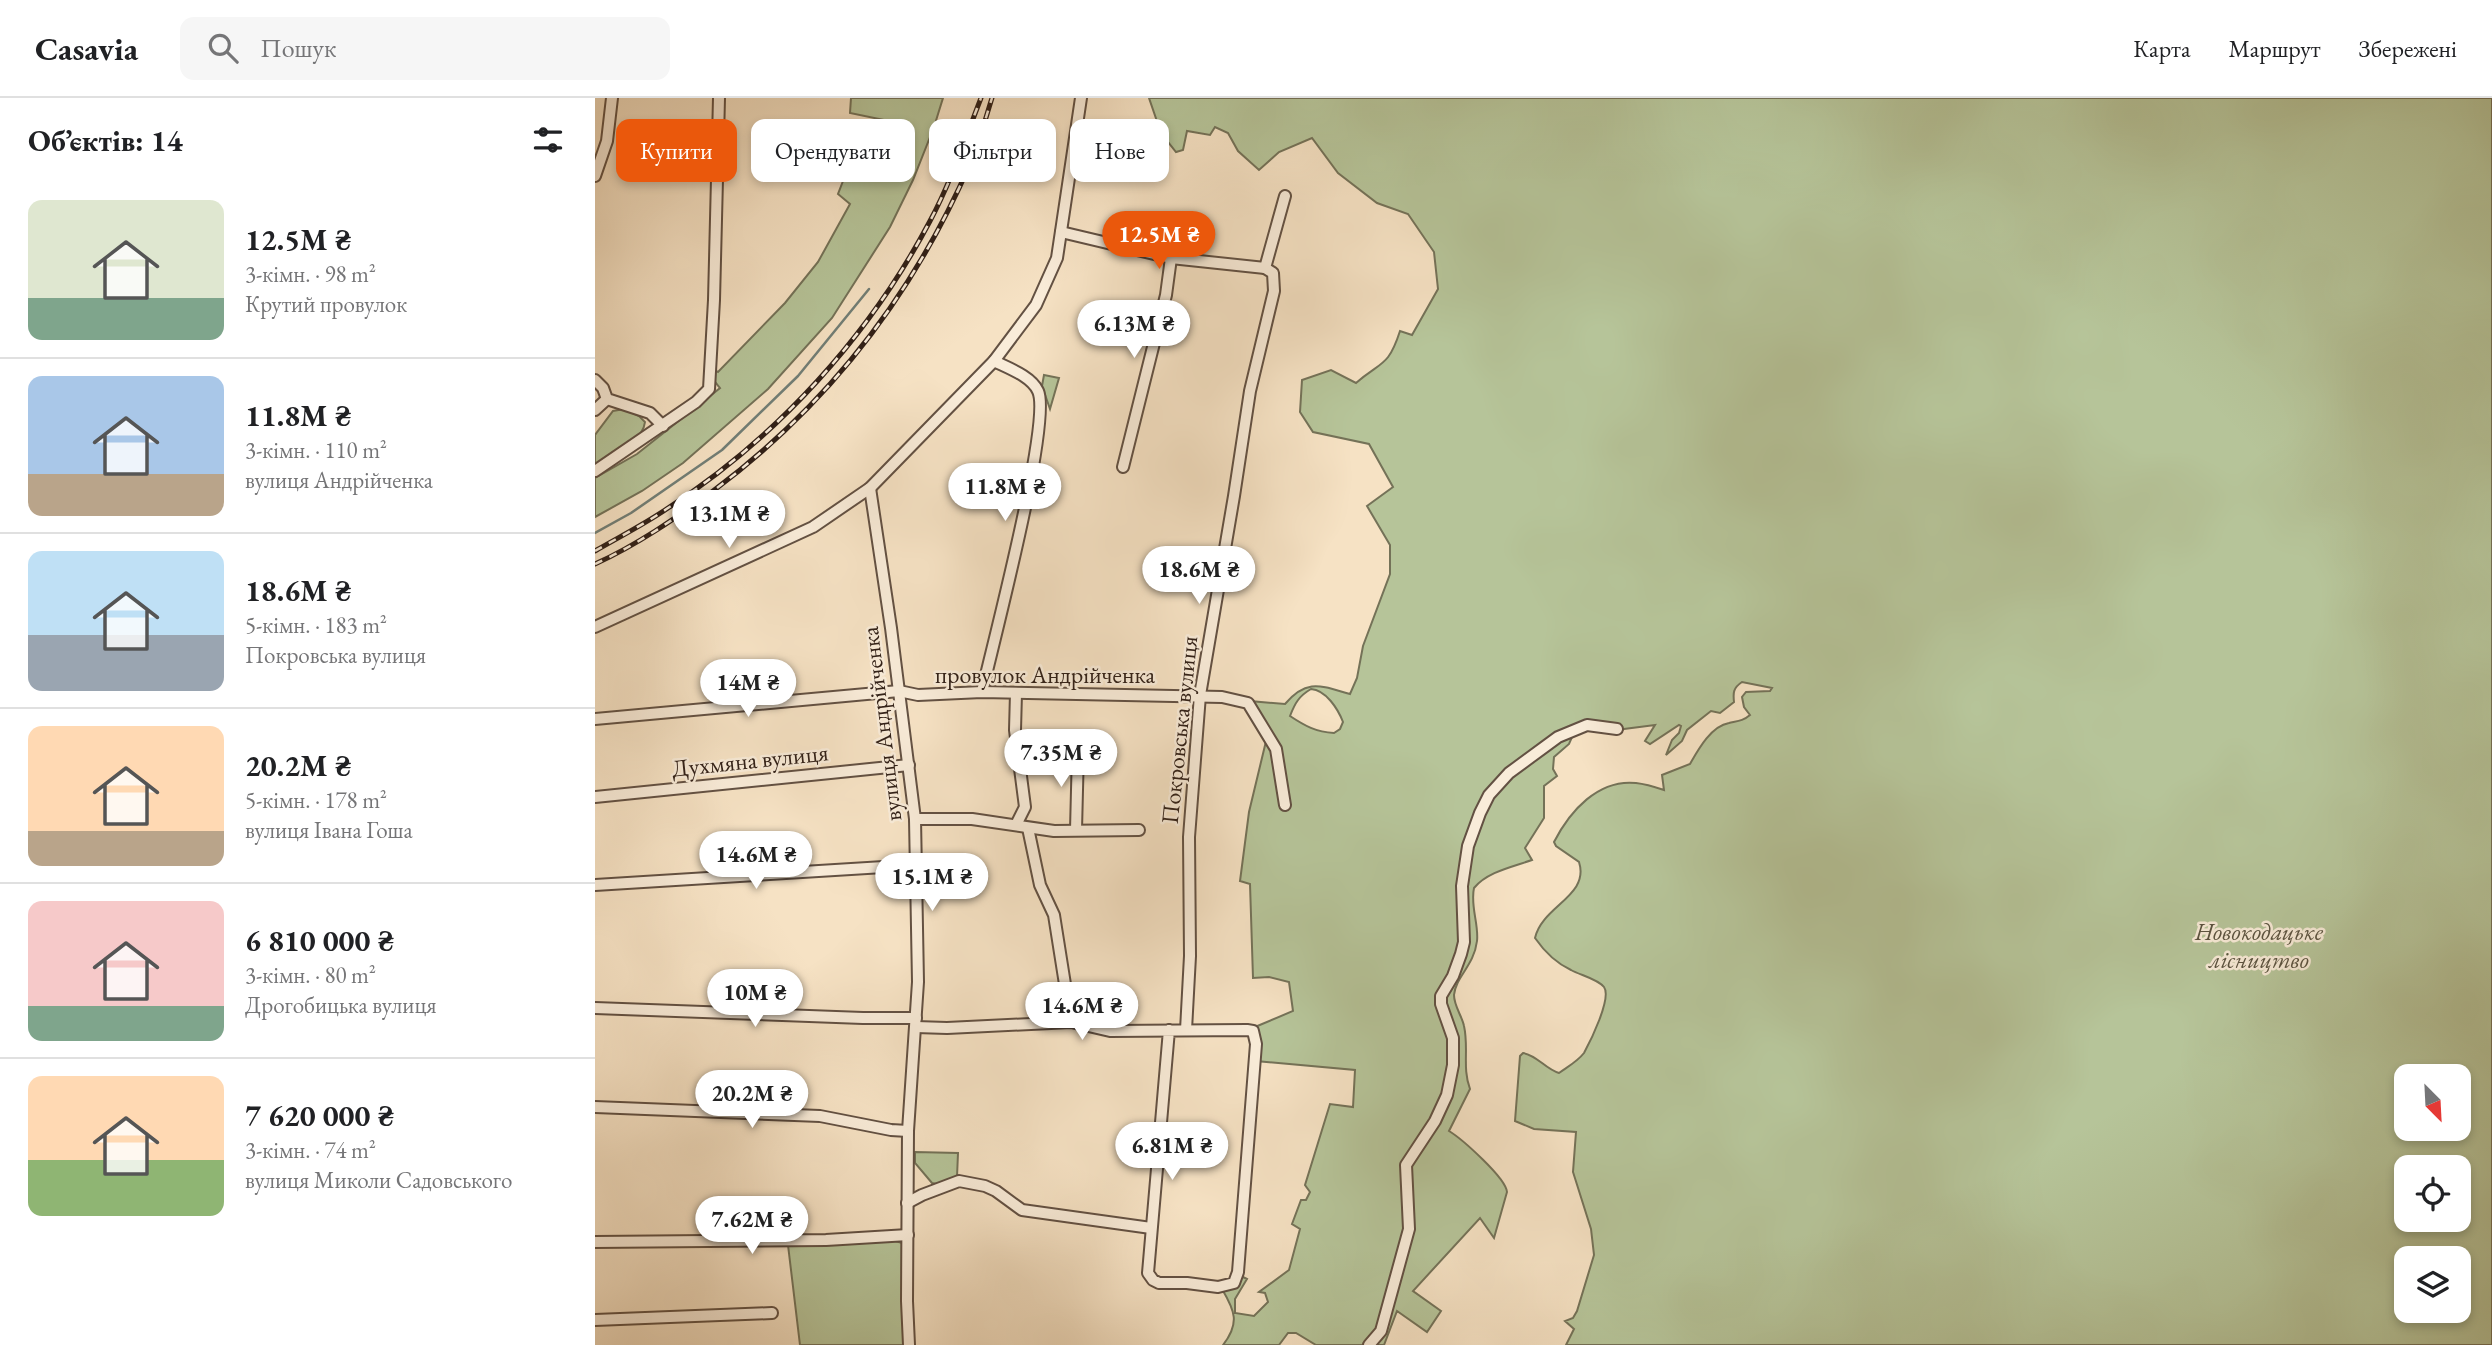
<!DOCTYPE html>
<html lang="uk">
<head>
<meta charset="utf-8">
<style>
  :root { --surface:#fff; --page:#f6f6f6; --text:#202124; --muted:#757577; --line:#e0e0e0; --accent:#ea580c }
  body { margin:0; font-family:"EB Garamond",serif; background:var(--page); color:var(--text); height:100vh; display:flex; flex-direction:column; font-size:26px; white-space:nowrap }
  * { box-sizing:border-box; margin:0 }
  p { font-size:23px; color:var(--muted) }
  .icon { flex:none; width:38px; height:38px; fill:none; stroke:currentColor; stroke-width:2; stroke-linecap:round; stroke-linejoin:round }
  .map { position:relative; flex:1; overflow:hidden }
  .drawer { display:flex; flex-direction:column; background:var(--surface); width:595px }
  .drawer>* { flex:none }
  .hud { position:absolute; left:21px; top:21px; width:665px; height:63px; display:flex; gap:14px }
  .needle { width:46px; rotate:156deg }
  .controls { position:absolute; left:1799px; top:966px; display:grid; gap:14px }
  .controls a { display:grid; place-items:center; width:77px; height:77px; border-radius:14px; background:var(--surface); box-shadow:0 4px 10px #0003; font-size:35px }
  .price { position:absolute; translate:-50% -60px; padding:0 16px; border-radius:24px; background:#fff; color:#222; font-size:23px; line-height:46px; filter:drop-shadow(0 2px 4px #0008) }
  .price::after { content:''; position:absolute; left:50%; top:42px; width:21px; height:16px; margin-left:-10px; background:inherit; clip-path:polygon(0 0,100% 0,50% 100%) }
  .price.active { background:var(--accent); color:#fff }
  ul { padding:0; list-style:none }
  li { display:flex; align-items:center; gap:21px; height:175px; padding:0 28px }
  li+li { border-top:2px solid var(--line) }
  li span { display:grid; place-items:center; flex:none; width:196px; height:140px; border-radius:14px; color:#555 }
  li>.icon { margin-inline-start:auto }
  span .icon { width:84px; height:84px; fill:#fffc; stroke-width:1 }
  li b { font-size:30px }
  h2 { display:flex; justify-content:space-between; align-items:center; height:84px; padding:0 28px; font-size:30px }
  .tag { padding:0 24px; border-radius:14px; background:var(--surface); box-shadow:0 4px 10px #0003; font-size:24px; line-height:63px }
  .tag.active { background:var(--accent); color:#fff }
  header { display:flex; align-items:center; gap:42px; box-sizing:border-box; height:98px; padding:0 35px; background:var(--surface); border-bottom:2px solid var(--line) }
  header strong { font-size:33px }
  nav { display:flex; gap:38px; margin-inline-start:auto; font-size:24px }
  .search { width:490px; height:63px; background:var(--page); display:flex; align-items:center; gap:18px; box-sizing:border-box; padding:0 24px; border-radius:14px; color:var(--muted); font-size:26px }
  main { display:flex; flex:1; min-height:0 }
  .map>svg:first-child { display:block }
  .green { fill:#b6c499; stroke:#747258; stroke-width:2; fill-rule:evenodd }
  .lines { fill:none; stroke-linecap:round; stroke-linejoin:round }
  .stream { stroke:#727f77; stroke-width:2.5 }
  .minor-casing { stroke:#635143; stroke-width:14 }
  .minor { stroke:#f9ecd9; stroke-width:10 }
  .rail-casing { stroke:#322118; stroke-width:5 }
  .rail { stroke:#f9ecd9; stroke-width:2.5; stroke-dasharray:8; stroke-linecap:butt }
  .labels { text-anchor:middle; dominant-baseline:central; stroke-width:5; stroke-linejoin:round; paint-order:stroke }
  .street-label { font-size:24px; fill:#322118; stroke:#f9ecd9 }
  .park-label { font-size:24px; font-style:italic; fill:#5a523f; stroke:#f9ecd9 }
</style>
</head>
<body>
<header>
<strong>Casavia</strong>
<div class="search"><svg class="icon" aria-label="search" viewBox="0 0 24 24"><circle cx="10" cy="10" r="6"/><path d="M15 15l6 6"/></svg>Пошук</div>
<nav><a>Карта</a><a>Маршрут</a><a>Збережені</a></nav>
</header>
<main>
<section class="drawer">
<h2>Об’єктів: 14<svg class="icon" aria-label="filters" viewBox="0 0 24 24"><path d="M4 7h16M4 17h16"/><circle cx="9" cy="7" r="2"/><circle cx="15" cy="17" r="2"/></svg></h2>
<ul>
<li><span style="background:linear-gradient(#dfe7d0 70%,#7fa58c 0)"><svg class="icon" aria-label="home" viewBox="0 0 24 24"><path d="M3 11l9-7 9 7M6 9v11h12V9"/></svg></span><div><b>12.5M ₴</b><p>3-кімн. · 98 m²</p><p>Крутий провулок</p></div></li>
<li><span style="background:linear-gradient(#a9c7e8 70%,#b9a48a 0)"><svg class="icon" aria-label="home" viewBox="0 0 24 24"><path d="M3 11l9-7 9 7M6 9v11h12V9"/></svg></span><div><b>11.8M ₴</b><p>3-кімн. · 110 m²</p><p>вулиця Андрійченка</p></div></li>
<li><span style="background:linear-gradient(#bfe0f5 60%,#9aa5b1 0)"><svg class="icon" aria-label="home" viewBox="0 0 24 24"><path d="M3 11l9-7 9 7M6 9v11h12V9"/></svg></span><div><b>18.6M ₴</b><p>5-кімн. · 183 m²</p><p>Покровська вулиця</p></div></li>
<li><span style="background:linear-gradient(#ffd9b3 75%,#b9a48a 0)"><svg class="icon" aria-label="home" viewBox="0 0 24 24"><path d="M3 11l9-7 9 7M6 9v11h12V9"/></svg></span><div><b>20.2M ₴</b><p>5-кімн. · 178 m²</p><p>вулиця Івана Гоша</p></div></li>
<li><span style="background:linear-gradient(#f6c9c9 75%,#7fa58c 0)"><svg class="icon" aria-label="home" viewBox="0 0 24 24"><path d="M3 11l9-7 9 7M6 9v11h12V9"/></svg></span><div><b>6 810 000 ₴</b><p>3-кімн. · 80 m²</p><p>Дрогобицька вулиця</p></div></li>
<li><span style="background:linear-gradient(#ffd9b3 60%,#8fb573 0)"><svg class="icon" aria-label="home" viewBox="0 0 24 24"><path d="M3 11l9-7 9 7M6 9v11h12V9"/></svg></span><div><b>7 620 000 ₴</b><p>3-кімн. · 74 m²</p><p>вулиця Миколи Садовського</p></div></li>
</ul>
</section>
<div class="map">
<svg width="1897" height="1247" viewBox="0 0 1897 1247">
  <rect width="100%" height="100%" fill="#f6e2c4"/>
  <filter id="stains"><feTurbulence type="fractalNoise" baseFrequency=".00286" numOctaves="4"/><feColorMatrix values="0 0 0 0 .2 0 0 0 0 .09 0 0 0 0 .02 0 0 0 .5 -.17"/></filter>
  <radialGradient id="worn" r=".72"><stop offset=".6" stop-color="#630" stop-opacity="0"/><stop offset="1" stop-color="#630" stop-opacity=".3"/></radialGradient>
  <g class="green">
    <path d="M256 0H348L339 29 318 82 295 129 237 220 173 291 88 365 47 393 0 419V380L42 356 125 290 116 279 117 270 123 274 190 205 223 164 255 106 243 96 248 83 234 80 241 61 251 62 256 46 279 49 289 22 255 15Z"/>
    <path d="M554 0H1897V1247H971L979 1231 970 1223 978 1220 982 1213 999 1157 996 1131 978 1074 981 1034 939 1031 920 1023 925 958 928 955C942 957 950 971 964 975 972 969 982 964 989 955 995 944 1017 900 1009 889 1003 881 985 877 976 872 961 865 949 853 940 840 947 808 995 798 984 764L961 748 959 744C975 713 1003 681 1041 685 1050 686 1060 689 1069 692L1067 677 1095 666C1103 652 1116 628 1134 625 1143 623 1148 623 1155 617L1149 609 1147 599 1151 594 1175 593 1177 590 1147 584C1138 590 1138 595 1139 604L1125 615 1116 613 1092 632 1087 643 1071 657 1077 642 1084 635 1086 628 1084 627 1055 646 1050 643 1060 627 1029 631 1023 635 993 629 977 639 974 646 959 659 958 671 962 678 949 688V720L930 750 937 762C917 769 892 774 879 790 875 808 884 826 882 843 879 868 861 878 859 897 859 908 867 918 869 928 874 950 867 970 875 991L854 1033C867 1041 911 1080 912 1094L899 1140 885 1120 818 1193 846 1213 832 1234 802 1213 789 1247H721L701 1235H693L684 1247H628C645 1225 640 1213 627 1191L646 1178 652 1181 640 1201V1215L659 1218 673 1204 670 1195 664 1194 694 1172 705 1131 697 1126 706 1102H711L715 1094 710 1087 735 1006 758 1009 760 972 661 963 660 929 698 913 694 884 674 879 658 880 655 786 645 783 654 714 672 639 654 603 690 606C712 580 726 588 755 596L762 580 768 548 795 476V447L772 408 798 389 774 346 718 334 705 314 707 282 736 272 761 285C786 263 793 270 805 233L817 237 843 191 839 154 813 116 782 105 743 75 717 40 684 54 664 72 643 53 633 35 620 29 615 37 592 33 588 52 581 54 566 35ZM716 591C731 592 743 611 748 624L745 631 739 635C721 634 710 628 695 618 700 605 704 598 716 591ZM1811 978H1864V1031H1811ZM1811 1069H1864V1122H1811ZM1811 1160H1864V1213H1811Z"/>
    <path d="M449 277 464 280 455 311 447 288Z"/>
    <path d="M29 311 44 318 50 324C48 344 16 359 0 369V337L18 313Z"/>
    <path d="M320 1054 363 1055 362 1079 347 1087 337 1085 320 1065Z"/>
    <path d="M297 1142 307 1145 309 1247H205L193 1147Z"/>
  </g>
  <g class="lines">
    <path class="stream" d="M0 435 36 415 127 352 203 278 274 191"/>
    <g class="minor-casing">
      <g id="minor">
        <path d="M0 78 12 43 17 0"/>
        <path d="M466 134 576 160 670 170"/>
        <path d="M0 282 8 290 12 301 55 315 68 328"/>
        <path d="M0 312 12 301"/>
        <path d="M528 369 571 197 576 160"/>
        <path d="M0 373 101 304 114 291 119 202 124 0"/>
        <path d="M275 390 296 530 320 721 323 884 313 1033 312 1203 314 1247"/>
        <path d="M0 529 218 429 275 390 399 263 441 207 462 160 486 0"/>
        <path d="M387 594C397 549 457 323 443 293 436 278 413 270 399 263"/>
        <path d="M421 595 420 632 430 709 421 727"/>
        <path d="M0 621 304 593 323 597 387 594 627 599 653 605 681 651 690 707"/>
        <path d="M0 699 314 667"/>
        <path d="M320 721H377L459 733 544 732"/>
        <path d="M433 730 445 787 459 817 476 924"/>
        <path d="M481 732 483 652"/>
        <path d="M0 787 321 767"/>
        <path d="M0 910 268 920H321"/>
        <path d="M321 929 352 930 476 924 515 933 652 932 658 933 661 946 643 1174 639 1185 623 1189 592 1185H564L558 1182 553 1175 574 932"/>
        <path d="M591 932 595 858 594 739 605 597 639 398 655 293 679 193 678 175 670 170 690 98"/>
        <path d="M0 1009 225 1018 296 1032 313 1033"/>
        <path d="M312 1105 327 1097 364 1083 390 1088 401 1093 427 1112 556 1130"/>
        <path d="M0 1144 231 1142 313 1137"/>
        <path d="M0 1222 177 1215"/>
        <path d="M774 1247 786 1233 814 1131 811 1067 840 1023 852 997 858 967V940L846 906V898L858 878 866 856 869 844 867 788 873 748 885 715 894 697 914 675 963 639 992 627 1022 631"/>
      </g>
    </g>
    <use href="#minor" class="minor"/>
    <g class="rail-casing">
      <g id="rail">
        <path d="M0 453C24 439 50 426 73 410 182 340 275 237 335 123 356 84 370 41 386 0"/>
        <path d="M0 466C42 447 81 420 118 393 233 307 318 197 375 66 384 45 390 22 397 0"/>
      </g>
    </g>
    <use href="#rail" class="rail"/>
  </g>
  <g class="labels">
    <g class="street-label">
      <text x="450" y="576">провулок Андрійченка</text>
      <text transform="translate(286 626) rotate(-97)">вулиця Андрійченка</text>
      <text transform="translate(584 632) rotate(-84)">Покровська вулиця</text>
      <text transform="translate(155 662) rotate(-6)">Духмяна вулиця</text>
    </g>
    <g class="park-label">
      <text x="1664" y="833">Новокодацьке<tspan x="1664" dy="28">лісництво</tspan></text>
    </g>
  </g>
  <rect width="100%" height="100%" filter="url(#stains)"/>
  <rect width="100%" height="100%" fill="url(#worn)"/>
</svg>
<div class="controls">
<a><svg class="needle" viewBox="-14 -14 28 28"><path d="M0-13l5 13h-10z" fill="#e53935"/><path d="M0 13l5-13h-10z" fill="#757577"/></svg></a>
<a><svg class="icon" aria-label="locate" viewBox="0 0 24 24"><circle cx="12" cy="12" r="6"/><path d="M12 2v4M12 18v4M2 12h4M18 12h4"/></svg></a>
<a><svg class="icon" aria-label="layers" viewBox="0 0 24 24"><path d="M12 4l9 5-9 5-9-5zM3 14l9 5 9-5"/></svg></a>
</div>
<b class="price active" style="left:564px;top:173px">12.5M ₴</b>
<b class="price" style="left:539px;top:262px">6.13M ₴</b>
<b class="price" style="left:410px;top:425px">11.8M ₴</b>
<b class="price" style="left:134px;top:452px">13.1M ₴</b>
<b class="price" style="left:604px;top:508px">18.6M ₴</b>
<b class="price" style="left:153px;top:621px">14M ₴</b>
<b class="price" style="left:466px;top:691px">7.35M ₴</b>
<b class="price" style="left:161px;top:793px">14.6M ₴</b>
<b class="price" style="left:337px;top:815px">15.1M ₴</b>
<b class="price" style="left:160px;top:931px">10M ₴</b>
<b class="price" style="left:487px;top:944px">14.6M ₴</b>
<b class="price" style="left:157px;top:1032px">20.2M ₴</b>
<b class="price" style="left:577px;top:1084px">6.81M ₴</b>
<b class="price" style="left:157px;top:1158px">7.62M ₴</b>
<div class="hud">
<a class="tag active">Купити</a>
<a class="tag">Орендувати</a>
<a class="tag">Фільтри</a>
<a class="tag">Нове</a>
</div>
</div>
</main>
</body>
</html>
